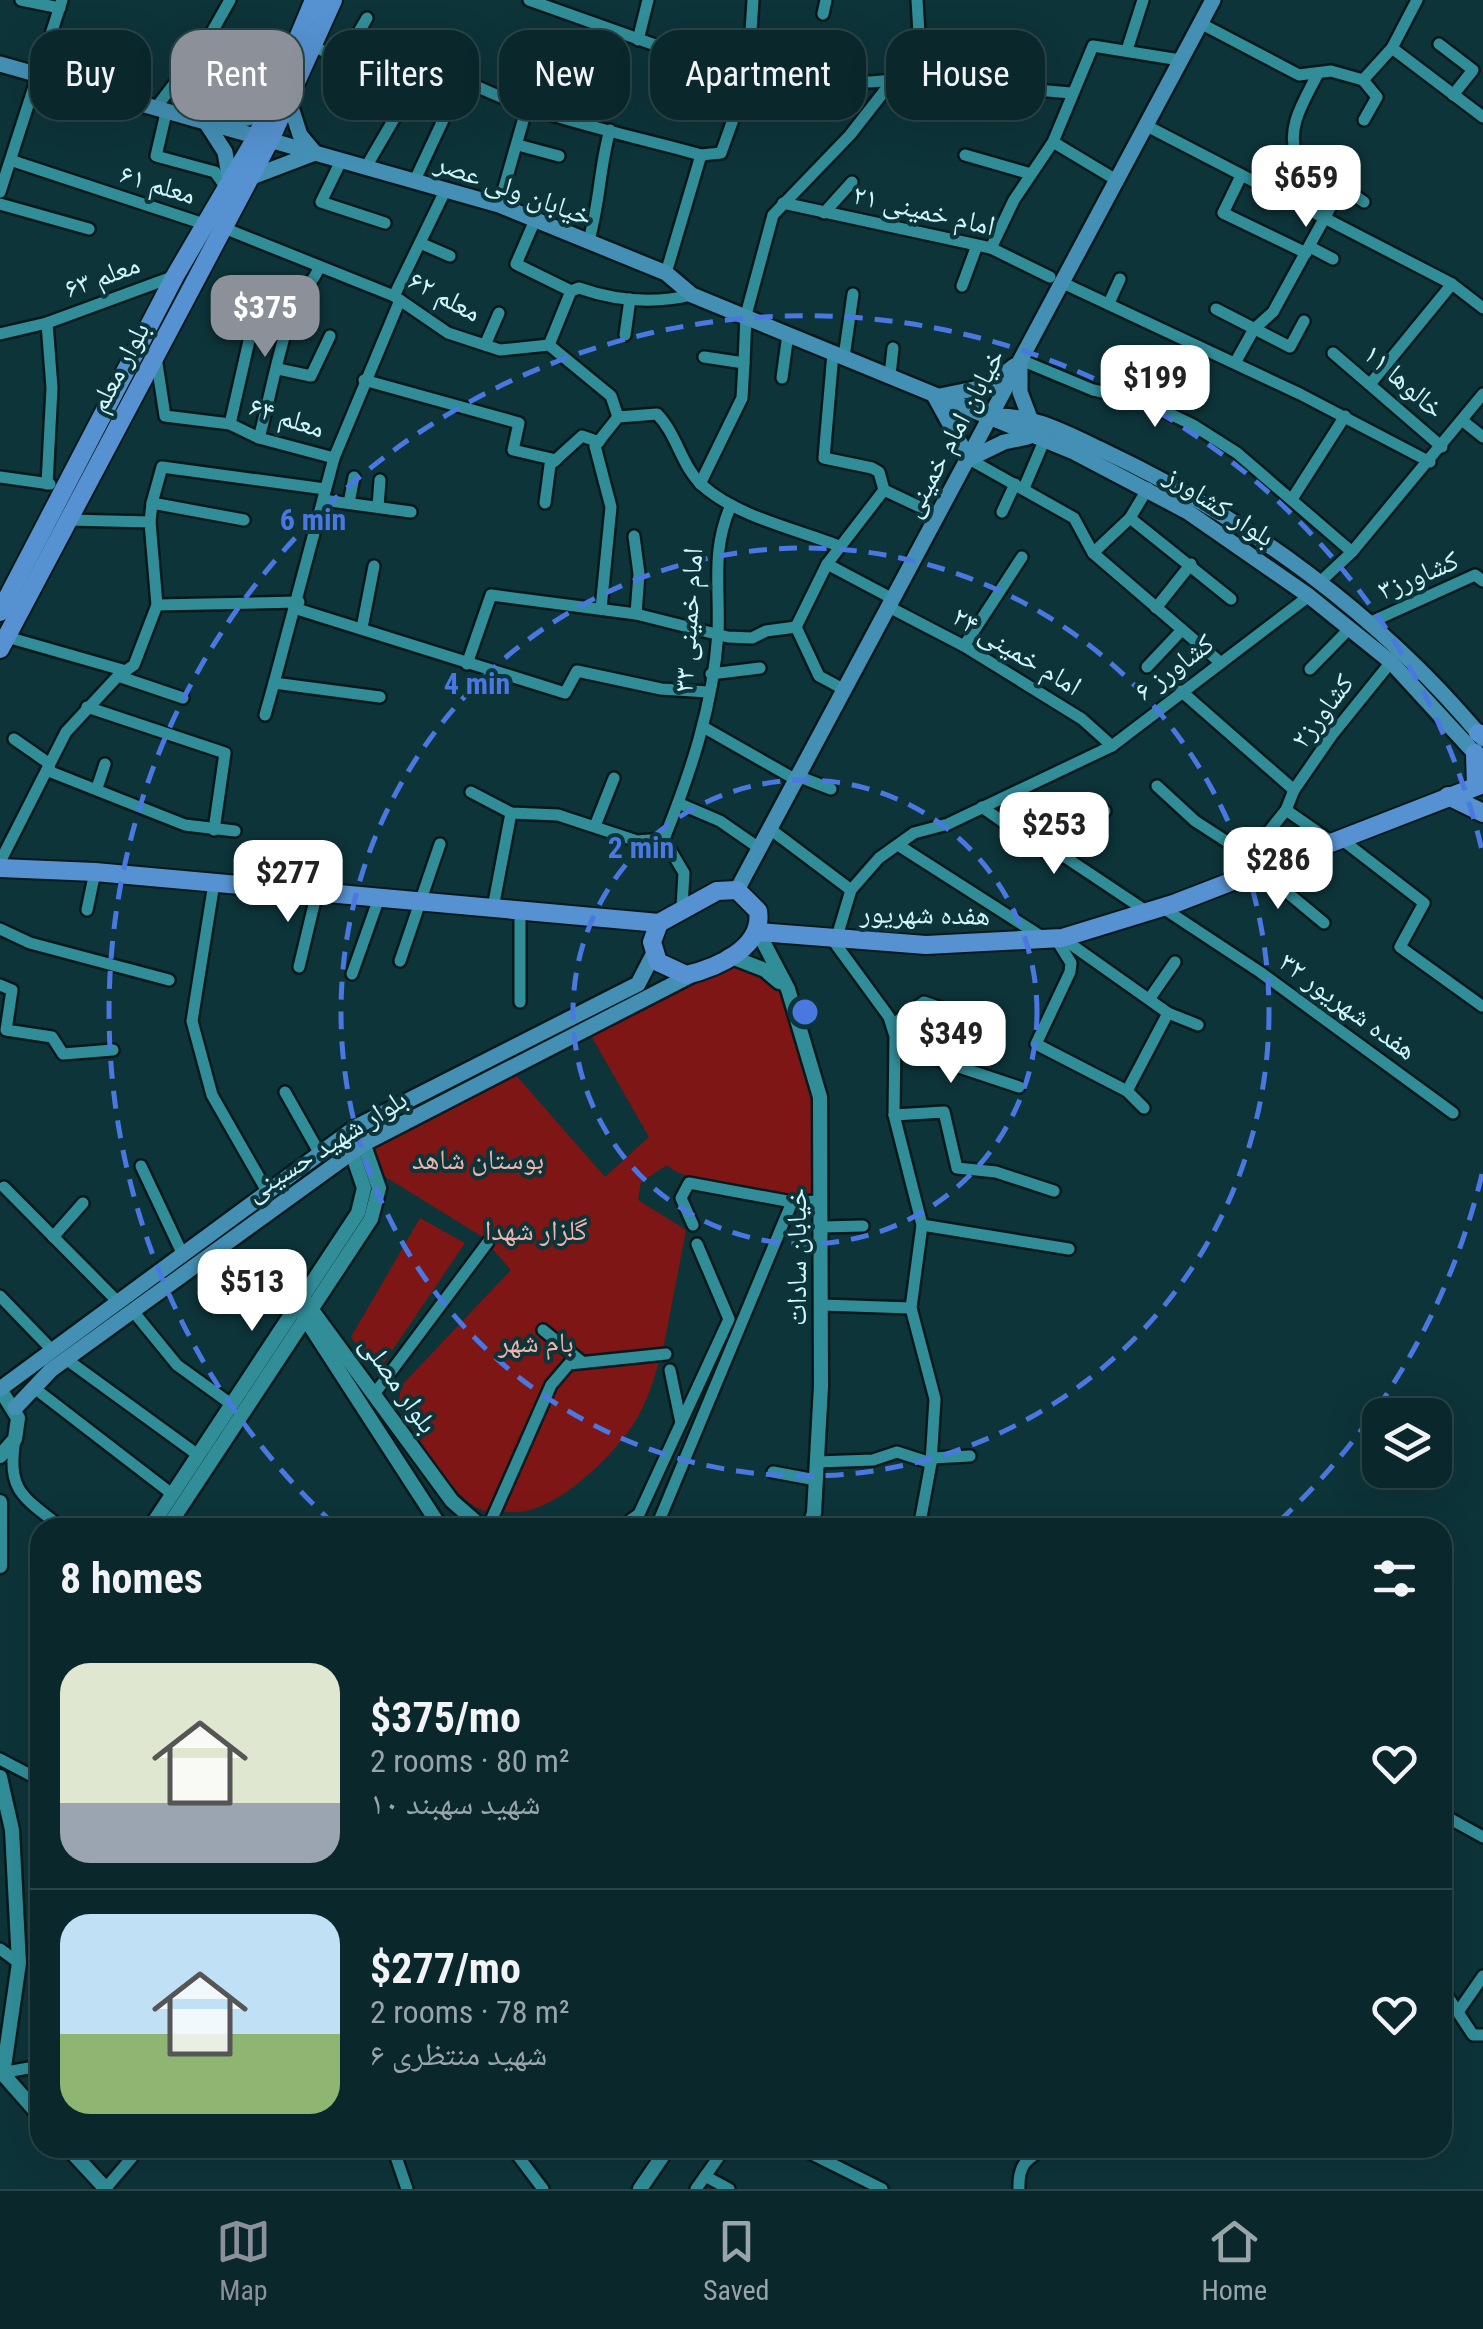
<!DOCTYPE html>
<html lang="en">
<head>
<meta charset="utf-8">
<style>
  :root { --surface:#0a272b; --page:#132f33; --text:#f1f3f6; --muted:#99a5a9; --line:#2a4447; --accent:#8c9099 }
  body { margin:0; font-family:"Roboto Condensed","Noto Naskh Arabic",sans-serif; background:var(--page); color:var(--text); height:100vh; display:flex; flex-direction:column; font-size:38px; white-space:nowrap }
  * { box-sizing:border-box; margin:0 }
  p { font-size:32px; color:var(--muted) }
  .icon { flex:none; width:55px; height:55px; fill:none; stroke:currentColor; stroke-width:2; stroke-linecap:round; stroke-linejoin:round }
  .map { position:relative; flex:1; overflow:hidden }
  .sheet { position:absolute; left:30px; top:1518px; width:1422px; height:640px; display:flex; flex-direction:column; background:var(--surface); border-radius:30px; box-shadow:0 10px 40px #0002,0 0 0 2px var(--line) }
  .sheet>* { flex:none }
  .hud { position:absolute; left:30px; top:30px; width:1425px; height:90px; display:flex; gap:20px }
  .tools { position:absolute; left:1362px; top:1398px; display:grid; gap:20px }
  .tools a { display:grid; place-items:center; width:90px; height:90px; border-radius:20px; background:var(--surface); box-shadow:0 10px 40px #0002,0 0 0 2px var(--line); font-size:50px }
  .price { position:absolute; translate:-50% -85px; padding:0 22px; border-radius:20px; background:#fff; color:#222; font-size:32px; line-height:65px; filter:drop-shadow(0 2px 5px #0008) }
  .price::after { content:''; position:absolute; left:50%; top:60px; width:30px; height:22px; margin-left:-15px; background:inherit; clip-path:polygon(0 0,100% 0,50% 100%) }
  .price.current { background:var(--accent); color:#fff }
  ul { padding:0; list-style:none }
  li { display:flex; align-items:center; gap:30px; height:250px; padding:0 30px }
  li+li { border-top:2px solid var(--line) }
  li span { display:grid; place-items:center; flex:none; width:280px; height:200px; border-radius:30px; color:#555 }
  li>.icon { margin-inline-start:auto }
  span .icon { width:120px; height:120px; fill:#fffc; stroke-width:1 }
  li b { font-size:42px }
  h2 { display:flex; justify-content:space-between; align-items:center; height:120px; padding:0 30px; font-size:42px }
  .tag { padding:0 35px; border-radius:30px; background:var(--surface); box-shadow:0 10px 40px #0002,0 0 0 2px var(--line); font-size:35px; line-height:90px }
  .tag.current { background:var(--accent); color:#fff }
  .tabs { display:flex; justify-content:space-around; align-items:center; height:140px; border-top:2px solid var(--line); background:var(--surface); font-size:28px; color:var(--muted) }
  .tabs a { display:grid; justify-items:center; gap:5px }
  .tabs .current { color:var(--accent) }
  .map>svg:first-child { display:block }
  .green { fill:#7e1616 }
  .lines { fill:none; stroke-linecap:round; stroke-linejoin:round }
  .minor-casing { stroke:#09191b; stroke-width:16 }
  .tertiary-casing { stroke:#09191b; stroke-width:19 }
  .secondary-casing { stroke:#09191b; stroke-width:20 }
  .primary-casing { stroke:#09191b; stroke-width:22 }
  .minor { stroke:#318e99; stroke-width:11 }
  .tertiary { stroke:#318e99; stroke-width:14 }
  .secondary { stroke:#4490b5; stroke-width:15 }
  .primary { stroke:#5692d1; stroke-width:18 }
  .ring { fill:none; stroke:#4978e1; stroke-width:5; stroke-dasharray:18 12 }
  .labels { text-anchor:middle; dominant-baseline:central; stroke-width:8; stroke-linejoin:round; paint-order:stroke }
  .street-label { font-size:28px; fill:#cdf7fc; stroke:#0d3439 }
  .park-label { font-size:28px; fill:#efb4ad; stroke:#0d3439 }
  .centre { fill:#4978e1; stroke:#0d3439; stroke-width:5 }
  .ring-label { font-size:30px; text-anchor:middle; font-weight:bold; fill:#4978e1; stroke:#0d3439; stroke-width:8; stroke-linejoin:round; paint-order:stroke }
</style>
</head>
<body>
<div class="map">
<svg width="1483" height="2189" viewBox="0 0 1483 2189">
  <rect width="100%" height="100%" fill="#0d3439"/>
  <g class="green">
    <path d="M738 965 761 971 784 993 816 1100 813 1195C787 1199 684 1184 667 1165L641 1182 638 1200 686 1230 663 1350 568 1362 537 1410 487 1511C456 1507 416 1432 398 1406L401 1386 511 1270 481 1236 384 1176 373 1148 514 1073 605 1177 649 1137 590 1034 726 966Z"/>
    <path d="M420 1218 465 1243 377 1373 351 1337Z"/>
    <path d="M659 1362C653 1381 647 1402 636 1420 615 1455 545 1526 500 1510L555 1387 572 1368Z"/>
  </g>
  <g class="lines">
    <g class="minor-casing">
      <g id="minor">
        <path d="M21 0 60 8"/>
        <path d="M529 0 748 78 871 82 938 76 966 84 1071 93"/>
        <path d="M823 14 826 0"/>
        <path d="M1200 23 1299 75 1331 71 1363 80 1392 48 1417 0"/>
        <path d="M208 39 280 83"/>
        <path d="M638 40 648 0"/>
        <path d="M1439 44 1473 70 1453 95"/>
        <path d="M314 47 343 59 367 18"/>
        <path d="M1392 48 1483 117"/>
        <path d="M1127 50 1143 0"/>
        <path d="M906 79 920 50 917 0"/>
        <path d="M1363 80 1377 97 1364 120"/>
        <path d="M155 109 208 39 230 0"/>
        <path d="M166 113 156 156 215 172 227 189"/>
        <path d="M1147 126 1452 284 1483 308"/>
        <path d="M1053 142 1118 181"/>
        <path d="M518 145 559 156"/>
        <path d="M1296 154C1286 126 1306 98 1318 73"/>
        <path d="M1296 154 1364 202"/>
        <path d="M965 155 1031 174"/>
        <path d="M13 161 207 225"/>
        <path d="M341 161 321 202 385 223"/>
        <path d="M366 167 429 59C505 112 612 130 701 155L721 153 748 78 753 0"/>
        <path d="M1241 176 1223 213 1306 253"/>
        <path d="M415 180 444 118"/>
        <path d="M0 192 62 0"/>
        <path d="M1276 193 1296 154"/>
        <path d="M783 203 991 248 1050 277"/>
        <path d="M0 204 89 229"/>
        <path d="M499 205 527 107"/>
        <path d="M824 213 852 182"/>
        <path d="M535 220 516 264 571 291"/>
        <path d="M224 228 394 296 448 333 500 350 549 345 611 396 618 417 657 414C677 434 682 468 703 486 738 517 796 529 839 546"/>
        <path d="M420 243 450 256"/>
        <path d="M588 243C600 205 599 168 610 130"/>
        <path d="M1310 247 1333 259"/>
        <path d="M991 248 1014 200 1053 142 1093 46 1180 60"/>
        <path d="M666 273 701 155"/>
        <path d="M1063 283 1300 394 1430 462"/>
        <path d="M962 286 976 248"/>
        <path d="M571 291 579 288C616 301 654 304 692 295"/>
        <path d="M394 296 446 189"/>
        <path d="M1109 303 1120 279"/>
        <path d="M1216 309 1290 347 1304 321"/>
        <path d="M47 323 52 388 47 484"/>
        <path d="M0 334 47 323 175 276"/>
        <path d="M625 335 630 299"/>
        <path d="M485 345 499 313"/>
        <path d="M549 345 571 291"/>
        <path d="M833 353 824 458 872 468 879 472 884 490"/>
        <path d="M1333 353 1442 447"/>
        <path d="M156 357 165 416 230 424 259 438 334 458"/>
        <path d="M704 357 744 363 746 315 773 215 850 135 893 80"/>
        <path d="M844 357 853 294"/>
        <path d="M1021 360 1093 390 1141 400 1193 425 1237 453 1352 552"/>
        <path d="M1235 363 1254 329 1273 312 1342 186"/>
        <path d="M278 369 311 376 330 336"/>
        <path d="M890 375 893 348"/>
        <path d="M782 378 788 334"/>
        <path d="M364 380 519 423 513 450 556 460"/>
        <path d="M1371 383 1452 284"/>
        <path d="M1463 421 1483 437"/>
        <path d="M230 424 261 288"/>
        <path d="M259 438C271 394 278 349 294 306 300 290 314 284 319 267"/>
        <path d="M969 459 1074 518 1093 553 1221 663"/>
        <path d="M0 477 50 484"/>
        <path d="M700 484 742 398 744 363"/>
        <path d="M1024 488 1044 441"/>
        <path d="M1292 499 1345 416"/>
        <path d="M323 500 411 512"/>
        <path d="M152 503 162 467 325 489"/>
        <path d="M349 503 354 477"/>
        <path d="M545 503 550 465 582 436 599 442"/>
        <path d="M378 507 380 480"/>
        <path d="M1002 512 1015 484"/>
        <path d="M1130 518 1231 599"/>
        <path d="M150 522 152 503 244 520"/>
        <path d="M634 536 639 574 636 614"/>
        <path d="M1093 553 1130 518 1148 488"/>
        <path d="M827 564 893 599"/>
        <path d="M1320 582 1352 552 1483 394"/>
        <path d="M157 605 299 602"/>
        <path d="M889 607 964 646 1082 719 1112 746"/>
        <path d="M1156 608 1191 564"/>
        <path d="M297 609 565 693 577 671 661 689 708 692"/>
        <path d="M601 609 611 507 595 446 618 417"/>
        <path d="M1371 622 1475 575 1483 581"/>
        <path d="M796 627 827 564 884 490 937 515"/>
        <path d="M796 627 819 676 845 690"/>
        <path d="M362 628 374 566"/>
        <path d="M7 637 126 671"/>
        <path d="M964 646 1022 557"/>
        <path d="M467 664 491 595 636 614 728 637 752 638 766 631 796 627"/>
        <path d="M1147 667 1180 632"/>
        <path d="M1310 669 1350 628"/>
        <path d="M711 674 760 668"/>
        <path d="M118 676 183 698"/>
        <path d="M1181 691 1294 790"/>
        <path d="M380 697 274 683 334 458 400 300"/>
        <path d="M87 707 225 753 214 830"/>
        <path d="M265 715 274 683"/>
        <path d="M705 728 798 781"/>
        <path d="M14 739 47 762 51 772 185 825 235 831"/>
        <path d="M800 777 831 789"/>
        <path d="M1157 786 1195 821 1249 856"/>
        <path d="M97 788 105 764"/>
        <path d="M471 792 511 813 558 815 637 841 664 839"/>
        <path d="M678 803 720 821 759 848"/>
        <path d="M982 807 1051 856 1065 857 1149 913"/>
        <path d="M1286 810 1332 842"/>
        <path d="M595 826 614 778"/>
        <path d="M770 829 851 890"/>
        <path d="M1341 839 1424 903 1400 947 1482 1006"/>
        <path d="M898 845 1042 937"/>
        <path d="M1065 857 1105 811"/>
        <path d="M0 862 66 732 118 676 134 665 157 605 150 522 69 520"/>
        <path d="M1259 869 1324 923"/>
        <path d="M1241 876 1249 856 1286 810 1294 790 1332 735 1391 662"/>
        <path d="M214 883 192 1021 212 1095 268 1193"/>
        <path d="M682 907 684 873 664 839C691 772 713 706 718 633 720 585 711 551 731 505"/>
        <path d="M493 908 511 813"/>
        <path d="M1163 908 1260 972 1453 1113"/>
        <path d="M87 910 95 872"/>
        <path d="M0 929 30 943 169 980"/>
        <path d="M1062 938 1168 1013 1198 1025"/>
        <path d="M832 939 889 1017 895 1036 894 1115 922 1225 911 1308 935 1399 931 1463 919 1528"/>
        <path d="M1056 939 1071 963 1070 972 1036 1044 1127 1091 1144 1108"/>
        <path d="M836 940 851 890 879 858 914 833 948 824 1112 746 1309 596"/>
        <path d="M400 961 440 844"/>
        <path d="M299 967 317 892"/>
        <path d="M352 974 379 898"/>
        <path d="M0 985 12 990 6 1030 52 1037 63 1054 113 1050"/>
        <path d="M1150 998 1175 962"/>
        <path d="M520 1002V911"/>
        <path d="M892 1025 924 1002 991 1025"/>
        <path d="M896 1046 1019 1087"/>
        <path d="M1127 1091 1168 1013"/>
        <path d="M285 1092 320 1154"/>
        <path d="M894 1115 944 1112 957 1168 996 1172 1054 1191"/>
        <path d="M141 1166 183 1255"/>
        <path d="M4 1187 119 1303"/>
        <path d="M693 1225 681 1198 689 1183 792 1202 821 1201"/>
        <path d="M922 1225 1069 1249"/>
        <path d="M822 1227 863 1226"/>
        <path d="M53 1237 83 1203"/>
        <path d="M0 1296 53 1351"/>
        <path d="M822 1305 911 1308"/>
        <path d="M132 1310 177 1365 231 1404"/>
        <path d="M543 1330 582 1362"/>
        <path d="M66 1359 198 1455"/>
        <path d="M670 1370 681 1423"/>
        <path d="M33 1387 172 1494"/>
        <path d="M375 1393 488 1242"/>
        <path d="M15 1439C6 1492 24 1497 62 1528"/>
        <path d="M932 1458 970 1456"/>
        <path d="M817 1462 873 1460 897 1452 931 1463"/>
        <path d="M773 1472 816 1480"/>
        <path d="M490 1523 551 1385 569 1364 666 1354"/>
        <path d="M463 1528 476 1522 502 1528"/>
        <path d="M620 1528 639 1514 729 1319 697 1244"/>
        <path d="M656 1528 792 1202"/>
        <path d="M0 1759 40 1780"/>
        <path d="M1442 1821 1445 1816 1483 1837"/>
        <path d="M0 1949 19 1963"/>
        <path d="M1442 1988 1473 2035H1483"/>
        <path d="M1458 2012 1483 1976"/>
        <path d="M0 2073 40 2066"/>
        <path d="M393 2148 407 2189"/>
        <path d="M512 2148 543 2189"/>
        <path d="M800 2148 882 2189"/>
        <path d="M705 2176 729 2189"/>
        <path d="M105 2189 140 2148"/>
        <path d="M696 2189 725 2148"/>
        <path d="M1019 2189C1018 2164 1027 2159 1045 2148"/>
      </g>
    </g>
    <g class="tertiary-casing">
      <g id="tertiary">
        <path d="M758 932 788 989 820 1097 821 1386 814 1513 809 1528"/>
        <path d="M729 956 765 970 779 982"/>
        <path d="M306 1302 452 1501 476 1522"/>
        <path d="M303 1315 441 1528"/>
        <path d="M0 1389 18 1418 15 1439 0 1456"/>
        <path d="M0 1502V1566"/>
        <path d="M150 1528 358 1213 364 1188 346 1135"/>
        <path d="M167 1528 371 1219 379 1188 360 1134"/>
        <path d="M0 1777 12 1830 19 1963 3 2074 40 2116"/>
        <path d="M68 2148 106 2189"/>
        <path d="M640 2189 668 2148"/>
      </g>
    </g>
    <g class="secondary-casing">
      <g id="secondary">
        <path d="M0 64 499 205 666 273 692 295 1074 452 1188 512 1309 596 1391 662 1481 760"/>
        <path d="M207 124 225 152 230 182"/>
        <path d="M216 124 248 118 272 102"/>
        <path d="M249 178 315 153 300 135 289 101"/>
        <path d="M1014 366 989 386 935 397 969 459 1004 442 1028 437"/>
        <path d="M1020 367V392L1031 421"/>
        <path d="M989 417C1029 412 1068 434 1104 451 1248 519 1381 616 1483 739"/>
        <path d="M737 890 1213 0"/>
        <path d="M0 1389 356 1127 638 984 654 953"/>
        <path d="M15 1408 51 1370 365 1143 695 973"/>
      </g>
    </g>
    <g class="primary-casing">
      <g id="primary">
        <path d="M0 612 175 276 257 136 314 0"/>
        <path d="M0 649 270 140 333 0"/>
        <path d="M1478 733 1483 735"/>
        <path d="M1475 753 1476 786"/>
        <path d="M1448 796 1483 813"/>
        <path d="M0 868 95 872 659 923"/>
        <path d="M737 890 758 911C764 948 716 968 686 975L658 962 652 942 659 923 717 891Z"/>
        <path d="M758 932 926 945 1062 938 1176 903 1483 784"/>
      </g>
    </g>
    <use href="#minor" class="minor"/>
    <use href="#tertiary" class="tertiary"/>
    <use href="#secondary" class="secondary"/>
    <use href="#primary" class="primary"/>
  </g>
  <g class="ring">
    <circle cx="805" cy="1012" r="232"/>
    <circle cx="805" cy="1012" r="464"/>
    <path d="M1482 1174A696 696 0 0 1 1275 1525M335 1525A696 696 0 1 1 1482 850"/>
  </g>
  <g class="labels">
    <g class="street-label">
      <text transform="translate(158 184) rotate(17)">معلم ۶۱</text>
      <text transform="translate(514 189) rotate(20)">خیابان ولی عصر</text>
      <text transform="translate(924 210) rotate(13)">امام خمینی ۲۱</text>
      <text transform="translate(102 276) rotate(-20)">معلم ۶۳</text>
      <text transform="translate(445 296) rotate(28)">معلم ۶۲</text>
      <text transform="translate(119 367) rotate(-62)">بلوار معلم</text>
      <text transform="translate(1404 381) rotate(41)">خالوها ۱۱</text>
      <text transform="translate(287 417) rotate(18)">معلم ۶۴</text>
      <text transform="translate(953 433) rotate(-62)">خیابان امام خمینی</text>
      <text transform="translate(1220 506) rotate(33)">بلوار کشاورز</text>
      <text transform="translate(1418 575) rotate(-23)">کشاورز۳</text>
      <text transform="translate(688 620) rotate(-86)">امام خمینی ۳۳</text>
      <text transform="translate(1017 651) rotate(31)">امام خمینی ۲۴</text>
      <text transform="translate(1174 667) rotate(-37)">کشاورز ۶</text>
      <text transform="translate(1322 711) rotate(-53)">کشاورز۲</text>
      <text transform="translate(925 914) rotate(1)">هفده شهریور</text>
      <text transform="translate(1348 1006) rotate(36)">هفده شهریور ۳۲</text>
      <text transform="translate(326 1145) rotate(-32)">بلوار شهید حسینی</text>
      <text transform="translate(796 1257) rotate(-90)">خیابان سادات</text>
      <text transform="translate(399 1384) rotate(55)">بلوار مصلی</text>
    </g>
    <g class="park-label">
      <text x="478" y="1159">بوستان شاهد</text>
      <text x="536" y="1230">گلزار شهدا</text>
      <text x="536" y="1342">بام شهر</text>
    </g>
  </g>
  <circle cx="805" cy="1012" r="15" class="centre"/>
  <g class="ring-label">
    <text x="313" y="530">6 min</text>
    <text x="477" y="694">4 min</text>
    <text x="641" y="858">2 min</text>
  </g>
</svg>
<div class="tools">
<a><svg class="icon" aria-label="layers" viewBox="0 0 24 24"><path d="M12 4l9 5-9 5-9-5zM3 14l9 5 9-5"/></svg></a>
</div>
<b class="price" style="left:1306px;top:230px">$659</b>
<b class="price current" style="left:265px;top:360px">$375</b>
<b class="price" style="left:1155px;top:430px">$199</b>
<b class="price" style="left:1054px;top:877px">$253</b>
<b class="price" style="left:1278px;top:912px">$286</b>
<b class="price" style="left:288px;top:925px">$277</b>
<b class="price" style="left:951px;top:1086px">$349</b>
<b class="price" style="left:252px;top:1334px">$513</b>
<div class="hud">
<a class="tag">Buy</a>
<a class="tag current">Rent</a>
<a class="tag">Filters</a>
<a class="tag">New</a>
<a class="tag">Apartment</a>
<a class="tag">House</a>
</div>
<section class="sheet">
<h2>8 homes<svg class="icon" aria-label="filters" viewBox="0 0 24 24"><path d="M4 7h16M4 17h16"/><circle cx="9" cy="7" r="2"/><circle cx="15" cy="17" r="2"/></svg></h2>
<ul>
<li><span style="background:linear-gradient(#dfe7d0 70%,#9aa5b1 0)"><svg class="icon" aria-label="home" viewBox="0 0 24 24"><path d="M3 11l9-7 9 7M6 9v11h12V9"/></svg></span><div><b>$375/mo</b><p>2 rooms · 80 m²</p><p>شهید سهبند ۱۰</p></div><svg class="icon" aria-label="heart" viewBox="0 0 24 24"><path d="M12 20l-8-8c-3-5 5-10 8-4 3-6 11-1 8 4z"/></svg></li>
<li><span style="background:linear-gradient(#bfe0f5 60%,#8fb573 0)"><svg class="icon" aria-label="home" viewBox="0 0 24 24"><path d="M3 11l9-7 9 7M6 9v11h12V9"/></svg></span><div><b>$277/mo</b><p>2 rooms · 78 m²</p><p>شهید منتظری ۶</p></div><svg class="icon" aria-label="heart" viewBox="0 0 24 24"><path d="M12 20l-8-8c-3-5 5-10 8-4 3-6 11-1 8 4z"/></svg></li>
</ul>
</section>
</div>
<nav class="tabs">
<a class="current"><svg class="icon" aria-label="map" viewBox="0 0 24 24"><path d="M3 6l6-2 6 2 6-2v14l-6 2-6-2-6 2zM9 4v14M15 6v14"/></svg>Map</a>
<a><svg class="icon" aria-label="saved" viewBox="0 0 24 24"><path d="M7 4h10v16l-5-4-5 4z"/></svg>Saved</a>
<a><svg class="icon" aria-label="home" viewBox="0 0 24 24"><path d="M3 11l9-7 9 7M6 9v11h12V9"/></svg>Home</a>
</nav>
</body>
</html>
